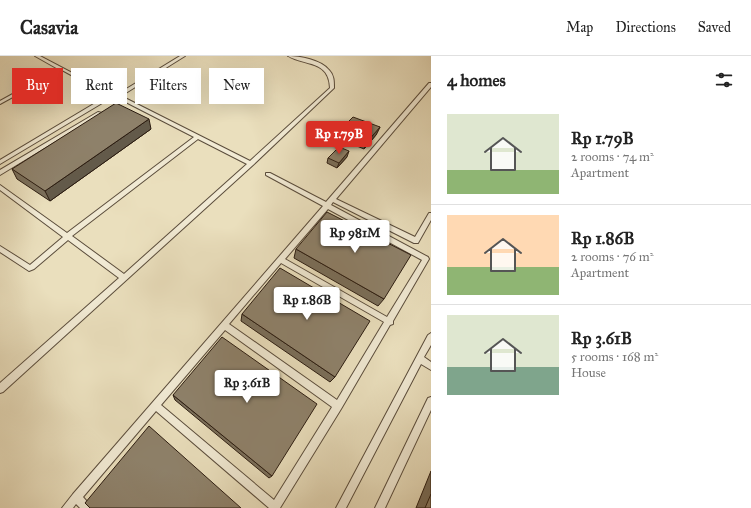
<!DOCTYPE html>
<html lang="en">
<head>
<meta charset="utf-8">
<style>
  :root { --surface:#fff; --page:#f2f2f2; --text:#222; --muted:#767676; --line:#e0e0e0; --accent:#d93025 }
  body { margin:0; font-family:"IM FELL Great Primer",serif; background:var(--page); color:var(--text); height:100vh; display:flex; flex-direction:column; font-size:15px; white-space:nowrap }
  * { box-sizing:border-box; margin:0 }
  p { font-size:13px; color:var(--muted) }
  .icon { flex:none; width:22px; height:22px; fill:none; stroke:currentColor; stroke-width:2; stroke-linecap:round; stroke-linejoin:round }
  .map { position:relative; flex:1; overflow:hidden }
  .side { display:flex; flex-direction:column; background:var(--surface); width:320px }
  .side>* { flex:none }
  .banner { position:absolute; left:12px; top:12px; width:359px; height:36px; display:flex; gap:8px }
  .price { position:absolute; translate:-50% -34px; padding:0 9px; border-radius:4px; background:#fff; color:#222; font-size:13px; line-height:26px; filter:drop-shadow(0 1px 2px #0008) }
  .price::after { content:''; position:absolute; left:50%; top:24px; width:12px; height:9px; margin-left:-6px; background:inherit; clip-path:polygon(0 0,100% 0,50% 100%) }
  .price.active { background:var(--accent); color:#fff }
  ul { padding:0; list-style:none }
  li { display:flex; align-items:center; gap:12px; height:100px; padding:0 16px }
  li+li { border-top:1px solid var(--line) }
  li span { display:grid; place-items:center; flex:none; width:112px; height:80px; border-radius:0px; color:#555 }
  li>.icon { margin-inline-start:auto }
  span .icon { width:48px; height:48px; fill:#fffc; stroke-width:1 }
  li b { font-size:17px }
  h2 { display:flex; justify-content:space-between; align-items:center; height:48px; padding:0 16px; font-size:17px }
  .chip { padding:0 14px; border-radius:0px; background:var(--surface); box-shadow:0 4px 16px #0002; font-size:14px; line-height:36px }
  .chip.active { background:var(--accent); color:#fff }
  header { display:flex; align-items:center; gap:24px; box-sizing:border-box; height:56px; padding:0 20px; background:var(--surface); border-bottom:1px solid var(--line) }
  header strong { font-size:19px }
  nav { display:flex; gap:22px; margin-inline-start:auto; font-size:14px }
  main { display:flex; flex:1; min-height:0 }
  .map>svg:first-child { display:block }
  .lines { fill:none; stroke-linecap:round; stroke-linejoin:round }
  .lane-casing { stroke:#5b4d3c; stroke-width:2 }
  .lane { fill:#f1ead4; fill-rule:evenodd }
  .wall { fill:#7a6f5b; stroke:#2b1c11 }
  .shaded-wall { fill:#635a4a; stroke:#2b1c11 }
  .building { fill:#8e816a; stroke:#2b1c11 }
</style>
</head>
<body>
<header>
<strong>Casavia</strong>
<nav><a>Map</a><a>Directions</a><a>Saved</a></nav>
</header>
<main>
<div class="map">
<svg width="431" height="452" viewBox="0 0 431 452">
  <rect width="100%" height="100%" fill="#eadfbd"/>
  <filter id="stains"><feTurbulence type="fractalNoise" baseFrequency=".005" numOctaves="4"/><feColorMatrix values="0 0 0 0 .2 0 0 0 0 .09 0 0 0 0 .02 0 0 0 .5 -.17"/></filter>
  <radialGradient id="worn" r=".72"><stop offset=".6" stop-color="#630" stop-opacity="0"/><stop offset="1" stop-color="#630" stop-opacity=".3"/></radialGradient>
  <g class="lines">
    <g class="lane-casing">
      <g id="lane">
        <path d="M35 0H40L97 30 93 31 62 14 0 48V45L58 13Z"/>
        <path d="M180 0H185L121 40 250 105 330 32C329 4 305 10 288 0 300 0 321 4 329 14 334 19 334 25 334 32L253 109 3 336 0 337V327L119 222 68 184 34 213 29 215 0 196V190L30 209 63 181 0 134V129L67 177 194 81 114 40 0 108V104L112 37 118 38ZM198 83 247 108 124 218 72 180Z"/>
        <path d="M429 27H431V31L336 143 415 181 429 157H431V164L418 187H414L333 146 331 149 428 201 429 203 393 265V268L390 269 341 353 280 452H269L156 355 83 441 90 449 92 452H80L76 448 73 452H62L73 438 323 150 266 119V117H270L326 146ZM328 153 422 204 387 261 285 203ZM281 207 384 266 337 344 229 268ZM225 274 332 351 274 444 161 349Z"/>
        <path d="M98 56 102 57 0 119V114Z"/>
        <path d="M431 277V289L424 301 431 306V314L421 308 346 452H336L428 279Z"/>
        <path d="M431 341V354L385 452H375L428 342Z"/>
      </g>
    </g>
    <use href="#lane" class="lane"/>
  </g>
  <g class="wall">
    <path d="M380 71 376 79 364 93 338 82 340 74Z"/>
    <path d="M151 73 50 145 17 123 12 113Z"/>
    <path d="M347 101 337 112 327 107 328 102Z"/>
    <path d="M296 193 384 243 378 250 294 202Z"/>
    <path d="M242 258 335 321 330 326 241 265Z"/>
    <path d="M173 339 272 420 269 422 175 344Z"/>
    <path d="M431 415V452H416Z"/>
  </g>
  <g class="shaded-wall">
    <path d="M149 63 151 73 50 145 45 135Z"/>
    <path d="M380 71 376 79 364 93 367 86Z"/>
    <path d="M349 95 347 101 337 112 339 107Z"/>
  </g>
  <g class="building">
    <path d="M116 47 149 63 45 135 12 113Z"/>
    <path d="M353 61 380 71 367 86 340 74Z"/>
    <path d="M339 91 349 95 339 107 328 102Z"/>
    <path d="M327 156 411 199 384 243 296 193Z"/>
    <path d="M280 212 370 265 335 321 242 258Z"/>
    <path d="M222 281 317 348 272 420 173 339Z"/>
    <path d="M149 370 241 452H90L85 447Z"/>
    <path d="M431 438V452H425Z"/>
  </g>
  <rect width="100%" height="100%" filter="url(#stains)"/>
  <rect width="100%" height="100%" fill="url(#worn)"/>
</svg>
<b class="price active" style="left:339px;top:99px">Rp 1.79B</b>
<b class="price" style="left:355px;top:198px">Rp 981M</b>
<b class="price" style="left:307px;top:265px">Rp 1.86B</b>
<b class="price" style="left:247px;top:348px">Rp 3.61B</b>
<div class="banner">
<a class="chip active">Buy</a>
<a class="chip">Rent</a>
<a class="chip">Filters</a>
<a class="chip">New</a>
</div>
</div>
<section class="side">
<h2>4 homes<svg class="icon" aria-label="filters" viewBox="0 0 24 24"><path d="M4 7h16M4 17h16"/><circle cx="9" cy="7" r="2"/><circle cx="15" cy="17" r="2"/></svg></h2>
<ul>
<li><span style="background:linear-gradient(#dfe7d0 70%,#8fb573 0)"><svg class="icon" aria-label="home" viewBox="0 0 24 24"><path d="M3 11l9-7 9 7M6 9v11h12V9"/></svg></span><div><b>Rp 1.79B</b><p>2 rooms · 74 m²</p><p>Apartment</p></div></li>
<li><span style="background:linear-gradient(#ffd9b3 65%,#8fb573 0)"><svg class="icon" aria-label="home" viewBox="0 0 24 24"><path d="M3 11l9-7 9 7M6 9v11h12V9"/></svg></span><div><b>Rp 1.86B</b><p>2 rooms · 76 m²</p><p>Apartment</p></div></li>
<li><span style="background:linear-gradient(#dfe7d0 65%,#7fa58c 0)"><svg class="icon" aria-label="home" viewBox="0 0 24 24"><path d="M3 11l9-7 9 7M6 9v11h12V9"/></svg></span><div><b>Rp 3.61B</b><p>5 rooms · 168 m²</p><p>House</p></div></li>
</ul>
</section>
</main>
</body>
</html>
